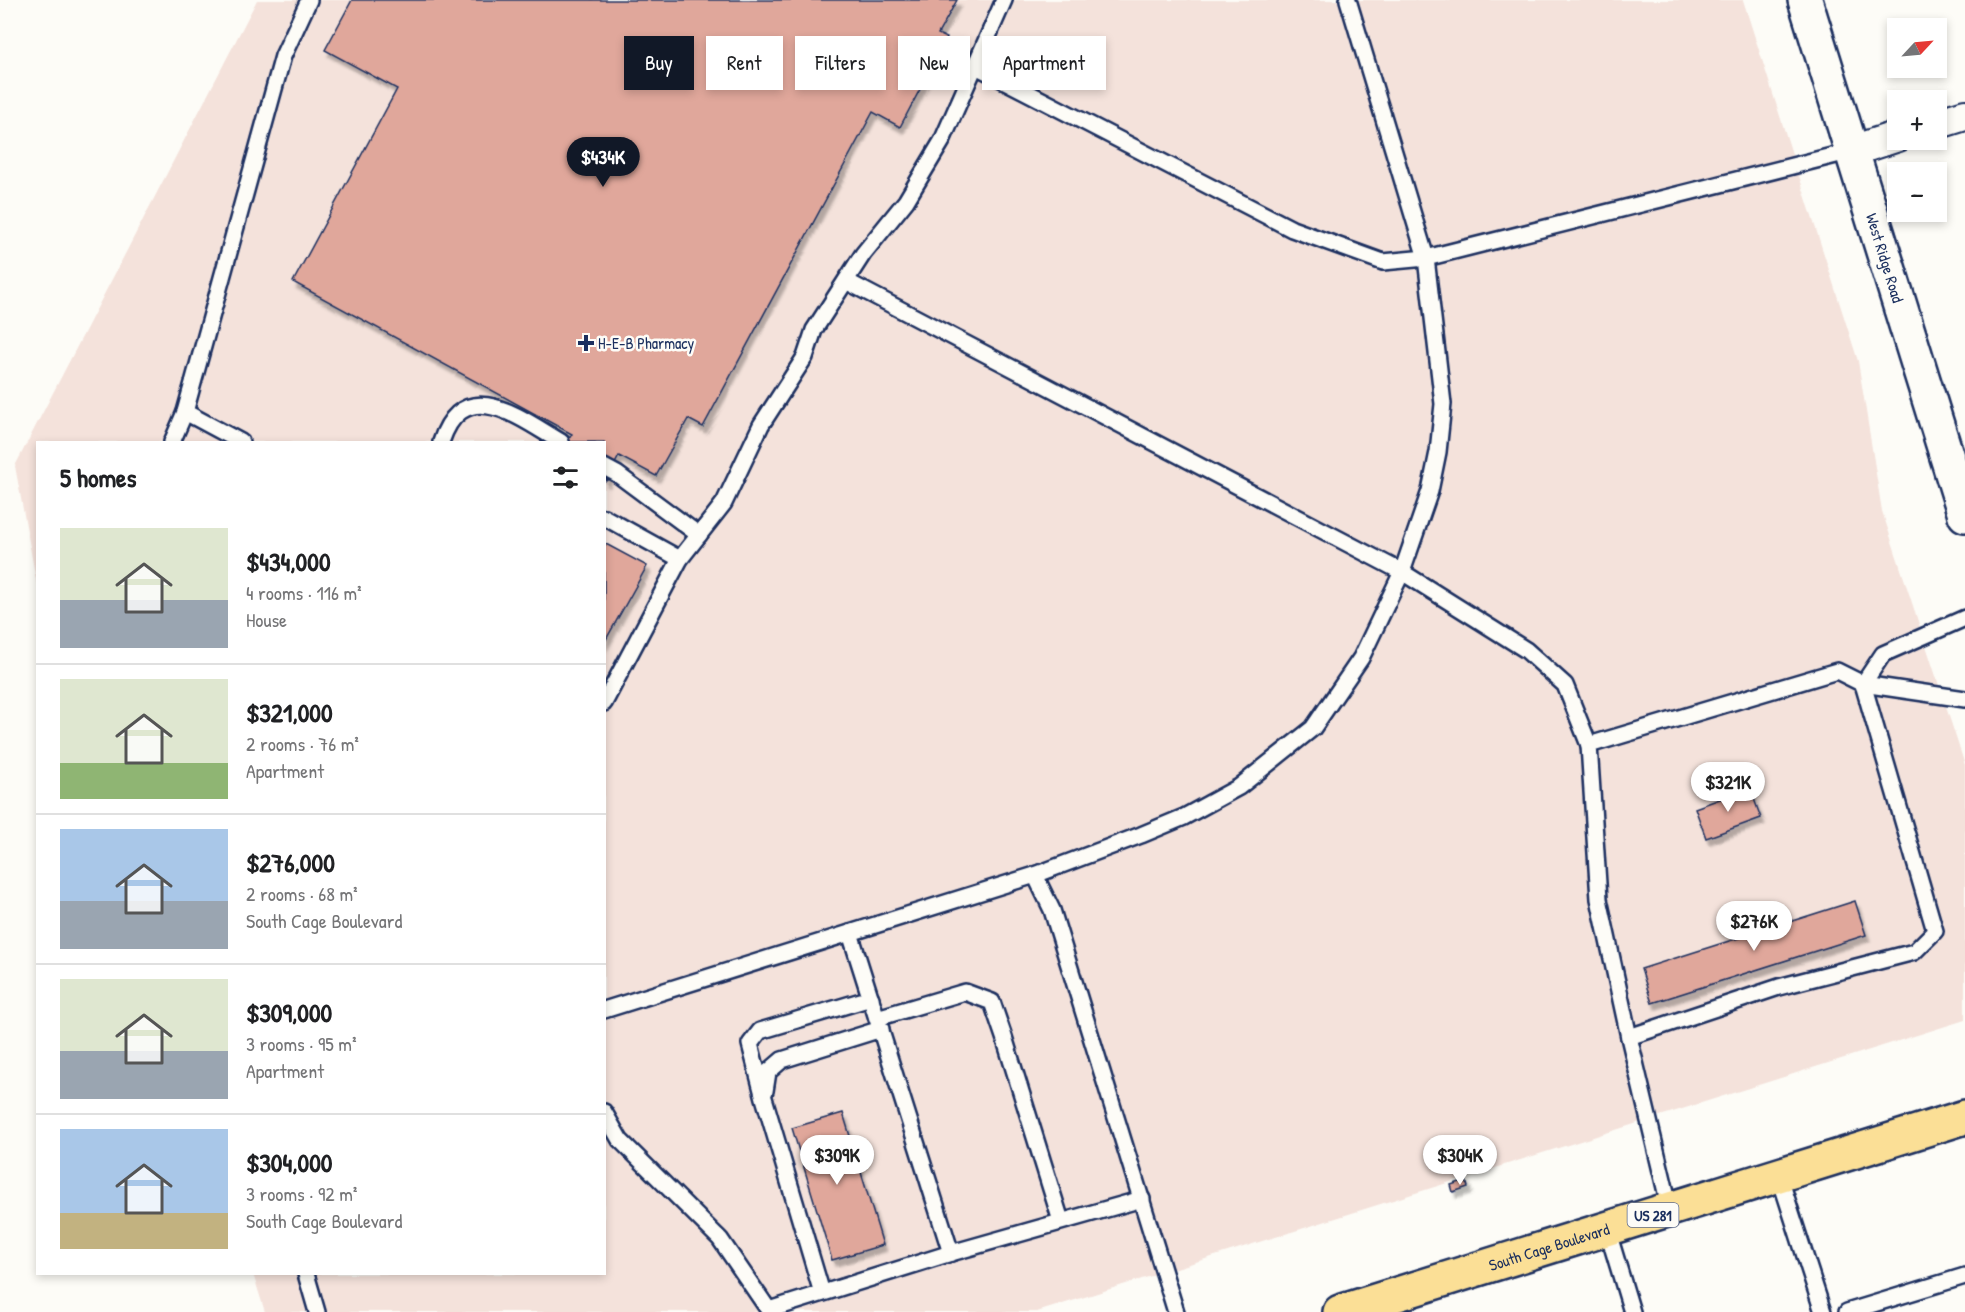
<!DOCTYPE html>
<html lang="en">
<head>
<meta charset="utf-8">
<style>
  :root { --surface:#fff; --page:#f2f2f2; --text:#202124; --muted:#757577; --line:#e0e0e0; --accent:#111827 }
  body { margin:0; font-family:"Patrick Hand",sans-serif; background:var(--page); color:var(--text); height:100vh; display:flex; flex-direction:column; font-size:22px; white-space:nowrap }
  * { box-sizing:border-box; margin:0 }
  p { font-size:20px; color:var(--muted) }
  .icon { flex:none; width:33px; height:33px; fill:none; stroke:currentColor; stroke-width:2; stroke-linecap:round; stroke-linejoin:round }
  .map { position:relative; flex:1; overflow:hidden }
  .sheet { position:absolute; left:36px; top:441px; width:570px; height:834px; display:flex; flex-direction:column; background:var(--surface); border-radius:0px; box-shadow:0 3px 9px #0003 }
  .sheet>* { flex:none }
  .banner { position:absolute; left:624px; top:36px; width:570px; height:54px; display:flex; gap:12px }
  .needle { width:39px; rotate:64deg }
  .controls { position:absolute; left:1887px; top:18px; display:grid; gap:12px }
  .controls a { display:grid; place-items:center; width:60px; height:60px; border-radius:0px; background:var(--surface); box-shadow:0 3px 9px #0003; font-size:30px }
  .price { position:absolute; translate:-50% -51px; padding:0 14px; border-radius:21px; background:#fff; color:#222; font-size:20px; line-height:39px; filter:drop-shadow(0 2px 3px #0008) }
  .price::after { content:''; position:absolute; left:50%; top:36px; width:18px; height:14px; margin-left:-9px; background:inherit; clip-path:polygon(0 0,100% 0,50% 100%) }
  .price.on { background:var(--accent); color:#fff }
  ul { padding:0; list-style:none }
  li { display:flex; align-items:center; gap:18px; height:150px; padding:0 24px }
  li+li { border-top:2px solid var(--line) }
  li span { display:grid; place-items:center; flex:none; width:168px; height:120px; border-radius:0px; color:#555 }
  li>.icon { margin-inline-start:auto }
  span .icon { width:72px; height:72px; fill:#fffc; stroke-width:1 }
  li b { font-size:26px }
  h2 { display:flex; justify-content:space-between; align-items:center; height:72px; padding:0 24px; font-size:26px }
  .tag { padding:0 21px; border-radius:0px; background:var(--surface); box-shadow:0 3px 9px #0003; font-size:21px; line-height:54px }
  .tag.on { background:var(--accent); color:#fff }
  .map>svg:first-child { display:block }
  .built { fill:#f4e2db }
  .building { fill:#e0a79b; stroke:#1b2f5e; stroke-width:1.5; filter:url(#shadow) }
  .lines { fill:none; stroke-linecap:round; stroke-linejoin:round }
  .lane-casing { stroke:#1b2f5e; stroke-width:20 }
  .street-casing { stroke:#1b2f5e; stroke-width:34 }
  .secondary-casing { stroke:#1b2f5e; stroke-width:38 }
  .primary-casing { stroke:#1b2f5e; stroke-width:38 }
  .lane { stroke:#fdfcf7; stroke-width:15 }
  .street { stroke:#fdfcf7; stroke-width:30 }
  .secondary { stroke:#fdfcf7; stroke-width:33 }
  .primary { stroke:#fbdf96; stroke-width:33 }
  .poi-dot { fill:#1b2f5e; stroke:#fdfcf7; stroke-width:2 }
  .labels { text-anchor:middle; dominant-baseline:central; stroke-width:5; stroke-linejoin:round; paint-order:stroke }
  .shield { fill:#fdfcf7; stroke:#5f6c8c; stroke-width:1.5 }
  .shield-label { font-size:15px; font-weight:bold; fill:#1b2f5e }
  .street-label { font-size:16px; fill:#1b2f5e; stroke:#fdfcf7 }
  .poi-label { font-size:16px; fill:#1b2f5e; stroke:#fdfcf7; text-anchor:start }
</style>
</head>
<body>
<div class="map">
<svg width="1965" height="1312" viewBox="0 0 1965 1312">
  <defs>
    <filter id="shadow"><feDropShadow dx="3.5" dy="6" stdDeviation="1.5" flood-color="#0004"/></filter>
  </defs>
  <rect width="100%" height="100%" fill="#fdfcf7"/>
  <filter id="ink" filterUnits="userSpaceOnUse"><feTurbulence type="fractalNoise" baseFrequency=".0167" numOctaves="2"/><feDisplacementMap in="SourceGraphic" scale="12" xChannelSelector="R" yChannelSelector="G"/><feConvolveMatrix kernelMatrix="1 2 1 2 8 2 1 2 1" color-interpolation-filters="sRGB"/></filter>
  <g filter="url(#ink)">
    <path class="built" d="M257 0H1743L1858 361 1882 511 1965 765V1020L1037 1312H265L253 1274H604V442H38L37 585 15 466Z"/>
    <g class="building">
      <path d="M352 0H957L938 34 947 38 900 127 873 112 703 427 688 419 656 476 619 456 606 481 604 480V442H567L572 434 293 282 397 89 325 50Z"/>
      <path d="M604 543 647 566 604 643Z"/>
      <path d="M1750 788 1761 818 1706 838 1695 808Z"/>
      <path d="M1855 901 1866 935 1652 1003 1641 969Z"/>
      <path d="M843 1113 883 1245 832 1260 792 1128Z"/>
      <path d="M1466 1180 1468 1187 1453 1192 1451 1185Z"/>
    </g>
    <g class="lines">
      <g class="lane-casing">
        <g id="lane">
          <path d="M974 65 1292 229 1383 262 1426 258 1852 151"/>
          <path d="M846 281 1402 572 1526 650 1565 685 1589 745"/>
          <path d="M185 412 241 442"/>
          <path d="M172 442 185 412 283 56 309 0"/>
          <path d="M441 442C464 373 520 418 561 442"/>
          <path d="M604 467 617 474 699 535"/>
          <path d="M604 517 680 559"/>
          <path d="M1863 684 1883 654 1965 618"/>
          <path d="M604 703 680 559 724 503 761 425 805 357 814 330 863 254 906 201 942 141 1004 0"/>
          <path d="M1035 875 1052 910 1176 1312"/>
          <path d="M850 933 951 1253 1142 1199"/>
          <path d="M604 1010 1035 875 1141 835 1184 817 1239 787 1313 728 1361 658 1402 572 1430 491 1438 452 1443 404 1426 258 1348 0"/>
          <path d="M877 1018 965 992 992 1002 1004 1037 1061 1221"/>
          <path d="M1629 1037 1779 987 1914 952 1935 931 1863 684"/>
          <path d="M765 1091 768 1072 782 1060 881 1029"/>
          <path d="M604 1112 620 1140 720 1239 770 1312"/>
          <path d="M1779 1175 1823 1312"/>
          <path d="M1670 1209 1629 1037 1599 899 1589 745 1837 671 1863 684 1965 699"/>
          <path d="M1607 1229 1632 1312"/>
          <path d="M306 1274 317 1312"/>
          <path d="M822 1293 764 1098 750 1044 760 1031 871 998"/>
          <path d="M769 1310 951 1253"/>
          <path d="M1847 1312 1965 1276"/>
        </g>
      </g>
      <g class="street-casing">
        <g id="street">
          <path d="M1936 124 1965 115"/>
          <path d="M1852 151 1898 136"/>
        </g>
      </g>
      <g class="secondary-casing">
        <g id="secondary">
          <path id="s1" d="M1805 0 1965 515"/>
        </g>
      </g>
      <g class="primary-casing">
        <g id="primary">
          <path id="s2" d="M1340 1312 1965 1117"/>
        </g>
      </g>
      <use href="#lane" class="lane"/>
      <use href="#street" class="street"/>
      <use href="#secondary" class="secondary"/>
      <use href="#primary" class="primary"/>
    </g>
  </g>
  <path class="poi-dot" d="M583 334h6v6h6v6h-6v6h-6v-6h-6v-6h6z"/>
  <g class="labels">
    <rect class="shield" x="1627.5" y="1203" width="51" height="24" rx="4.5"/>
    <g class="shield-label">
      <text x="1653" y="1215">US 281</text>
    </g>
    <g class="street-label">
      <text stroke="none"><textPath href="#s1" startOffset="270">West Ridge Road</textPath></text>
      <text stroke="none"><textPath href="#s2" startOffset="219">South Cage Boulevard</textPath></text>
    </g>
    <g class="poi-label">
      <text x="598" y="343">H-E-B Pharmacy</text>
    </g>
  </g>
</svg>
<div class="controls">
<a><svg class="needle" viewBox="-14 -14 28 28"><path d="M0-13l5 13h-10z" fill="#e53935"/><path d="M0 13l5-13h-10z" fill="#757577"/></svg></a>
<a>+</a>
<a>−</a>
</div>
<b class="price on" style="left:603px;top:188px">$434K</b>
<b class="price" style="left:1728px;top:813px">$321K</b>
<b class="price" style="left:1754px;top:952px">$276K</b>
<b class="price" style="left:837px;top:1186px">$309K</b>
<b class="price" style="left:1460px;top:1186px">$304K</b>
<div class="banner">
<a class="tag on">Buy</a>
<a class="tag">Rent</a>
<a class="tag">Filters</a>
<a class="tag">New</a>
<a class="tag">Apartment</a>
</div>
<section class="sheet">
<h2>5 homes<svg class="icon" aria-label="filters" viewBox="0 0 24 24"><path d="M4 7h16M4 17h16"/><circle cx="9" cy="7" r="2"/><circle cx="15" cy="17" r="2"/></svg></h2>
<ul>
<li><span style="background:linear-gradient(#dfe7d0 60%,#9aa5b1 0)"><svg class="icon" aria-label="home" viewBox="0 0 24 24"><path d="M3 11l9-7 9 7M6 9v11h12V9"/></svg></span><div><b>$434,000</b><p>4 rooms · 116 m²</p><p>House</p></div></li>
<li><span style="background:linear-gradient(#dfe7d0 70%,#8fb573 0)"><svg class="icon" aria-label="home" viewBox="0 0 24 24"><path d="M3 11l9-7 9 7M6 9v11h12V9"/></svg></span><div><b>$321,000</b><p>2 rooms · 76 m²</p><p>Apartment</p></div></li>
<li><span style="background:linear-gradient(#a9c7e8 60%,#9aa5b1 0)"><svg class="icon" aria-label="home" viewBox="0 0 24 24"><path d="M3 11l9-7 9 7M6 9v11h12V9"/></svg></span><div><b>$276,000</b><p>2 rooms · 68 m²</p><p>South Cage Boulevard</p></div></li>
<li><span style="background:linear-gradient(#dfe7d0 60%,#9aa5b1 0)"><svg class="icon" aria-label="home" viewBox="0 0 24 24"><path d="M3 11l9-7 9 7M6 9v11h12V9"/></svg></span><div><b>$309,000</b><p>3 rooms · 95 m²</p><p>Apartment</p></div></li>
<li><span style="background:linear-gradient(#a9c7e8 70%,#c2b280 0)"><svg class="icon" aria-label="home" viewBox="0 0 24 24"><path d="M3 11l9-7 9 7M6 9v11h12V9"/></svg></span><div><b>$304,000</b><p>3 rooms · 92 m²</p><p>South Cage Boulevard</p></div></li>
</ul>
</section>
</div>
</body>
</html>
